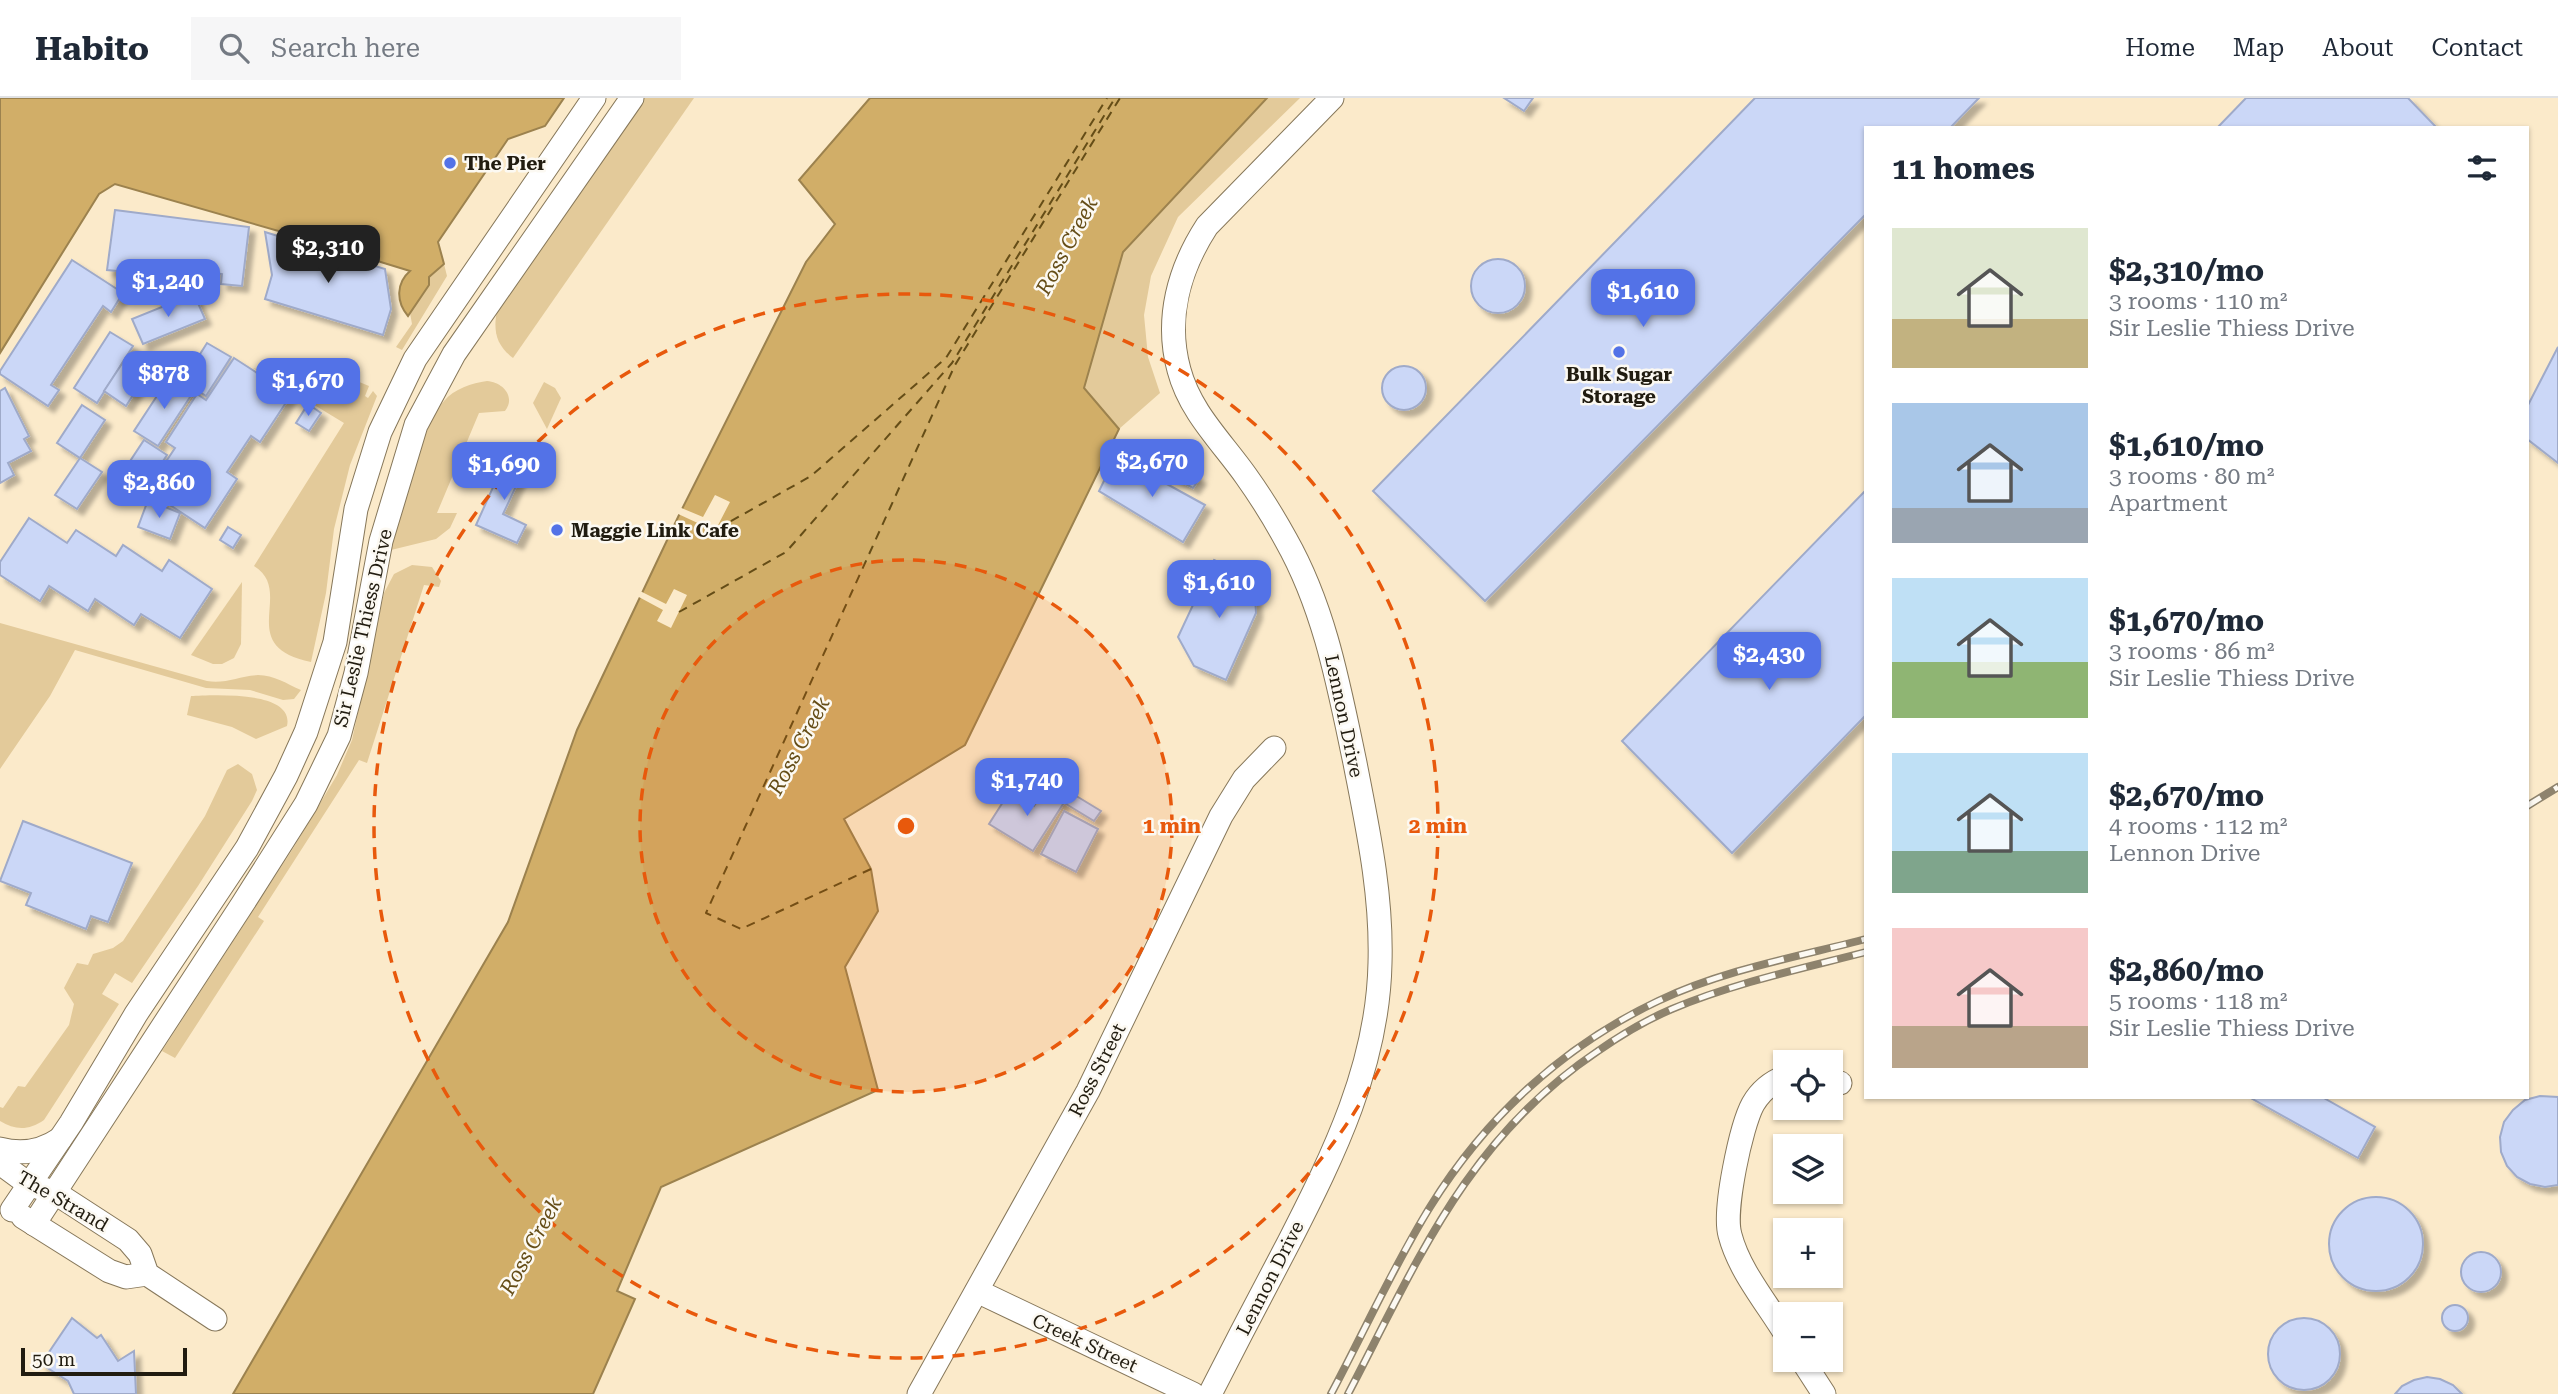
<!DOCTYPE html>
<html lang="en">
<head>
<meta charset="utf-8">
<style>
  :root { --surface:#fff; --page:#f6f6f7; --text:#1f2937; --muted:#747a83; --line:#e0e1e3; --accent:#5372e7 }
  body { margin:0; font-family:"Roboto Serif",serif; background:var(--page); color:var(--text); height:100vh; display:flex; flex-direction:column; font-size:26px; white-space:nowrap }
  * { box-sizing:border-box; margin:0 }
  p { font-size:23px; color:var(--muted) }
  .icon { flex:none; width:38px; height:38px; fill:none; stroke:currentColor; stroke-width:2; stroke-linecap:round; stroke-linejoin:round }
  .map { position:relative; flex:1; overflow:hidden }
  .sheet { position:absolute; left:1864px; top:28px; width:665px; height:973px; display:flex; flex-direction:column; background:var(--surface); border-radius:0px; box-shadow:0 2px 5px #0004 }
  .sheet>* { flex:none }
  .tools { position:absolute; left:1773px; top:952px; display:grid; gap:14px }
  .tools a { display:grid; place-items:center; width:70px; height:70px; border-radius:0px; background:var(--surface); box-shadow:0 2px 5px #0004; font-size:35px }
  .scale { position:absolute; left:21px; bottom:18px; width:166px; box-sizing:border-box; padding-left:7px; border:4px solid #211c10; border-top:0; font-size:19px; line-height:24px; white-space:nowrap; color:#211c10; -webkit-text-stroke:5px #fcf9f2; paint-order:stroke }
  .price { position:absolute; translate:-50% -60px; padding:0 16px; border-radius:14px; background:var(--accent); color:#fff; font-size:23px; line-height:46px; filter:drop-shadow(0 2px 4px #0008) }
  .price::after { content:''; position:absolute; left:50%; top:42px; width:21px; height:16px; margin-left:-10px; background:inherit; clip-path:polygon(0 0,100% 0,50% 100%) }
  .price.active { background:#222; color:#fff }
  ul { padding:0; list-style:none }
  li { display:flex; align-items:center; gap:21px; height:175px; padding:0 28px }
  li span { display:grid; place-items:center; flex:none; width:196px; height:140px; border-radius:0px; color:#555 }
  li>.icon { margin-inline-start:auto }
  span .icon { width:84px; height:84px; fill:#fffc; stroke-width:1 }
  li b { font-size:30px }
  h2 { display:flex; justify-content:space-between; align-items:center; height:84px; padding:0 28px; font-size:30px }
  header { display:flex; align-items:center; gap:42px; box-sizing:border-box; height:98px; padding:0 35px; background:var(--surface); border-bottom:2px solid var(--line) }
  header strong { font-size:33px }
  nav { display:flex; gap:38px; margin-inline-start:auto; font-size:24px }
  .search { width:490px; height:63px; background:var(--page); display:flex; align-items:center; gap:18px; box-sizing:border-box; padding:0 24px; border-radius:0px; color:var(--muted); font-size:26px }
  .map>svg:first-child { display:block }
  .green { fill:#e3ca9a }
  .water { fill:#d1ae68; stroke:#9c824e; stroke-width:2 }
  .pier { fill:#fbeaca }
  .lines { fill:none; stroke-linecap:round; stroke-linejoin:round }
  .ferry { stroke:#654d17; stroke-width:2; stroke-dasharray:9 7; stroke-linecap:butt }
  .building { fill:#cbd7f7; stroke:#9faac9; stroke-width:2; filter:url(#shadow) }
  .minor-casing { stroke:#86775a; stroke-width:25 }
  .minor { stroke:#fff; stroke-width:23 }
  .rail-casing { stroke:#8e836d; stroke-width:8 }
  .rail { stroke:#fcf9f2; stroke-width:5; stroke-dasharray:16; stroke-linecap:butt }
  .ring { fill:none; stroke:#e8590c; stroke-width:3.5; stroke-dasharray:12 9 }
  .poi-dot { fill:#5372e7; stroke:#fcf9f2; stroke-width:2.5 }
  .labels { text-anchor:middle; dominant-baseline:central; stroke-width:5; stroke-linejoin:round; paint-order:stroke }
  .poi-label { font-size:19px; font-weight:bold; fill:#211c10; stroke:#fcf9f2; text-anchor:start }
  .street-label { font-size:19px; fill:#211c10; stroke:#fcf9f2 }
  .water-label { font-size:21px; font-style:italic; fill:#654d17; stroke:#fcf9f2 }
  .centre { fill:#e8590c; stroke:#fcf9f2; stroke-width:3.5 }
  .ring-label { font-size:21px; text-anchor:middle; font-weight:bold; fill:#e8590c; stroke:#fcf9f2; stroke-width:5; stroke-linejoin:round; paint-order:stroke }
</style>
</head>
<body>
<header>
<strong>Habito</strong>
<div class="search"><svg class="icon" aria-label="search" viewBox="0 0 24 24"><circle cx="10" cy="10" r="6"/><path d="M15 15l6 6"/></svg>Search here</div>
<nav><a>Home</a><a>Map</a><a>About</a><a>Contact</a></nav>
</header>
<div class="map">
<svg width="2558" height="1296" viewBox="0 0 2558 1296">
  <defs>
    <filter id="shadow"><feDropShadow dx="6" dy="6" stdDeviation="2" flood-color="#0004"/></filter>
  </defs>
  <rect width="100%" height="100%" fill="#fbeaca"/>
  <g class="green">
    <path d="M644 0H694L513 260C496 247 493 233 497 212Z"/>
    <path d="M1267 0H1300L1178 119 1151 178 1144 217 1148 259 1160 295 1119 331 1084 290 1123 154Z"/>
    <path d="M444 166 447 178 402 252 396 249 412 226 410 215 429 187V179Z"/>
    <path d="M253 270 347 298 352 281 369 288 365 298 368 300 373 293 377 298 350 367 334 431 326 495 311 564C233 548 296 494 254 468L344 325Z"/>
    <path d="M487 283C503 284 516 299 505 313L479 315 437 415H457L450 430 436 441 391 452C400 413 408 380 423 342 429 329 434 314 444 303 454 291 472 285 487 283Z"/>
    <path d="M544 284 555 290 561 300 547 331 533 305Z"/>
    <path d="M412 467 432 469 441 483 439 489 424 487 367 665 359 662 258 819 264 823 175 960 162 953 292 752 337 677 352 642 384 495 394 476Z"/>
    <path d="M242 484 241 546 234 560 222 566H213L191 557Z"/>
    <path d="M0 525 207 583C226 586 239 578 258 577 274 577 287 586 301 592L294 601 283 602 250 592 206 590 75 552 50 598 0 671Z"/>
    <path d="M191 598C212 597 295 592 287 628L256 641 232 629 187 617Z"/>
    <path d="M238 666 252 676 257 692 252 703 198 788 132 885 115 875 102 896 119 906 44 1022C28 1033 15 1032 0 1023V1009L3 1010 18 988 25 989 69 927 74 906 64 890 77 865 88 867 93 856 113 850 123 843 205 718 227 672Z"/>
  </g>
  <g class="water">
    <path d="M0 0H564L545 28 508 41 438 144 444 166 429 179V187L408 218C396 204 396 185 410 173L296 138 115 86 99 96 0 255Z"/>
    <path d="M870 0H1267L1123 154 1084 290 1119 331 965 647 844 721 871 771 878 813 845 869 878 992 661 1089 617 1193 635 1201 593 1296H233L508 824 577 632 679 417 806 164 835 126 799 82Z"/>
  </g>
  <g class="pier">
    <path d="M715 397 730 404 715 433 676 415 679 409 703 419Z"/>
    <path d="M674 491 687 497 671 530 657 523 663 512 637 498 640 493 666 506Z"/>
  </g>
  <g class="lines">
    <g class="ferry">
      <path d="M717 431 811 378 946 260 1107 0"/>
      <path d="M679 514 786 454 952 265 1115 0"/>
      <path d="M871 771 741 831 706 815 955 267 1120 0"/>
    </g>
  </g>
  <g class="building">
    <path d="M1504 0H1533L1524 13Z"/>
    <path d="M1755 0H1979L1950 30H1866V116L1485 503 1373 393Z"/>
    <path d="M2246 0H2408L2437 30H2217Z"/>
    <path d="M115 112 249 129 242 188 221 186 222 176 129 164 127 174 107 172Z"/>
    <path d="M265 134 385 171 391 211 383 237 265 201 272 177Z"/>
    <circle cx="1498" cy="188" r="27"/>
    <path d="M72 162 123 195 111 214 103 208 51 287 59 292 48 308 0 276V273Z"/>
    <path d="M194 196 205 221 143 246 132 221Z"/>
    <path d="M110 234 133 248 97 305 74 290Z"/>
    <path d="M207 245 231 259 206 298 183 283Z"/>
    <path d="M2558 249V365L2527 341V309Z"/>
    <path d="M129 255 151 269 126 308 104 293Z"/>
    <path d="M234 260 291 297 260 344 251 338 227 374 237 381 205 430 147 392 175 350 166 344 197 296 206 302Z"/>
    <circle cx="1404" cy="290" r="22"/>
    <path d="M170 278 194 293 158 348 134 333Z"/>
    <path d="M5 290 29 338 24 341 31 353 8 365 14 377 0 385V293Z"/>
    <path d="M308 306 321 315 309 333 296 325Z"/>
    <path d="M82 307 105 322 80 360 57 345Z"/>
    <path d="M144 342 167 357 142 395 119 380Z"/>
    <path d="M508 356 527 365 503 416 526 427 517 445 476 427Z"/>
    <path d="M1116 358 1205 407 1183 444 1099 393Z"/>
    <path d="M80 360 102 374 77 411 55 397Z"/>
    <path d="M1173 365 1200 380 1193 390 1167 376Z"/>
    <path d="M1866 392V617L1732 755 1622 643Z"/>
    <path d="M148 402 180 415 170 441 138 429Z"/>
    <path d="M29 420 67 445 76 432 116 458 123 447 162 473 169 462 212 491 180 540 141 516 134 527 95 501 88 513 49 488 40 503 0 477V464Z"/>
    <path d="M228 429 241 437 233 450 220 442Z"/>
    <path d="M1214 462 1254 482 1256 515 1226 582 1194 568 1178 539Z"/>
    <path d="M1045 691 1065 703 1033 753 989 726 1010 693 1034 708Z"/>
    <path d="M1073 696 1101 713 1094 723 1066 706Z"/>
    <path d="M1064 713 1098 731 1076 774 1041 756Z"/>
    <path d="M23 723 132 765 108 824 91 818 86 831 26 807 31 795 0 783Z"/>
    <path d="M2540 998 2558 999V1087L2545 1089 2530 1086 2517 1079 2507 1068 2501 1054 2500 1039 2504 1024 2513 1012 2525 1002Z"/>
    <path d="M2249 999H2322L2375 1029 2358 1060Z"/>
    <circle cx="2376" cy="1146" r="47"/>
    <circle cx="2481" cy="1174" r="20"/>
    <circle cx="2455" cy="1220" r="13"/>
    <path d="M72 1220 97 1240 101 1237 118 1263 134 1253 136 1296H74L68 1283 41 1266Z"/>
    <circle cx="2304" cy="1256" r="36"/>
    <path d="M2427 1279 2440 1281 2453 1287 2462 1296H2395L2402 1288 2414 1282Z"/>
  </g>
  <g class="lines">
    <g class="minor-casing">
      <g id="minor">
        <path d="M1785 979C1772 984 1760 994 1753 1006 1741 1028 1723 1113 1730 1137 1739 1172 1766 1204 1785 1235"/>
        <path d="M1830 981 1840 985"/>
        <path d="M0 1051C22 1057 41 1054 60 1041"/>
        <path d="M0 1065 30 1087 54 1094 128 1142 140 1156 147 1176 215 1221"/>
        <path d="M12 1112 71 1025 136 916 247 750 286 678 306 634 335 544 356 411 380 334 415 261 594 0"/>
        <path d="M23 1119 109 1173 126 1179 147 1176"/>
        <path d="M34 1126 242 807 306 706 339 638 356 575 381 443 416 327 454 256 632 0"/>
        <path d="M977 1193 1193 1296"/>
        <path d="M1802 1262 1824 1296"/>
        <path d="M919 1296 1088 993 1221 718 1244 681 1274 650"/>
        <path d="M1210 1296C1236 1245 1262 1195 1289 1144 1334 1056 1378 967 1380 865 1382 796 1368 732 1355 665 1339 589 1325 511 1286 442 1274 420 1261 399 1246 378 1222 344 1190 314 1179 272 1165 221 1179 171 1207 128L1332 0"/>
      </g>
    </g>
    <use href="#minor" class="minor"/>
    <g class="rail-casing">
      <g id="rail">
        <path d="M2527 708 2558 689"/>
        <path d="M1331 1296C1364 1234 1393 1169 1430 1109 1485 1020 1563 948 1658 903 1723 872 1796 859 1866 841"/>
        <path d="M1348 1296C1418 1162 1467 1041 1598 953 1621 937 1646 922 1672 911 1734 885 1800 871 1866 854"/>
      </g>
    </g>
    <use href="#rail" class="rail"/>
  </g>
  <circle cx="906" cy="728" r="266" fill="#e8590c" fill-opacity=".12"/>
  <g class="ring">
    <circle cx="906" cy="728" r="266"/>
    <circle cx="906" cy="728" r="532"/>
  </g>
  <g class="poi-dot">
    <circle cx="450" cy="65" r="7"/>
    <circle cx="1619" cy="254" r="7"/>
    <circle cx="557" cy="432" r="7"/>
  </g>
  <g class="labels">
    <g class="poi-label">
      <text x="464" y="65">The Pier</text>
      <text x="1619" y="276" text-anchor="middle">Bulk Sugar<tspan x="1619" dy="22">Storage</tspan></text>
      <text x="571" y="432">Maggie Link Cafe</text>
    </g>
    <g class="street-label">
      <text transform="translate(363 530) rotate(-77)">Sir Leslie Thiess Drive</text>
      <text transform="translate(1344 618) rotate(78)">Lennon Drive</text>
      <text transform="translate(1097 972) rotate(-63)">Ross Street</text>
      <text transform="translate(63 1103) rotate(30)">The Strand</text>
      <text transform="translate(1270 1180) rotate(-63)">Lennon Drive</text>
      <text transform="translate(1085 1245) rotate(25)">Creek Street</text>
    </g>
    <g class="water-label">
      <text transform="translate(1067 148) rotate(-62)">Ross Creek</text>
      <text transform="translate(799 648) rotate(-62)">Ross Creek</text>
      <text transform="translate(531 1148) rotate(-62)">Ross Creek</text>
    </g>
  </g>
  <circle cx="906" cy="728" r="10" class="centre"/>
  <g class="ring-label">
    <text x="1172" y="735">1 min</text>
    <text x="1438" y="735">2 min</text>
  </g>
</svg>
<div class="tools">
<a><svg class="icon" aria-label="locate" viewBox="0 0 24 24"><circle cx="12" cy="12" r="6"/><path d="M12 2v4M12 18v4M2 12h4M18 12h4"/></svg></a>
<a><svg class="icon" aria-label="layers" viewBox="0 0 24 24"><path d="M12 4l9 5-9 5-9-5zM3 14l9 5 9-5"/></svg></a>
<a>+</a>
<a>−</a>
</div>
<div class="scale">50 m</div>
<b class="price active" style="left:328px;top:187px">$2,310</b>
<b class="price" style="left:168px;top:221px">$1,240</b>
<b class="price" style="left:1643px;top:231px">$1,610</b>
<b class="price" style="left:164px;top:313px">$878</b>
<b class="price" style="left:308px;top:320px">$1,670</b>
<b class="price" style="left:1152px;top:401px">$2,670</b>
<b class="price" style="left:504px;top:404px">$1,690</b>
<b class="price" style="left:159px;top:422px">$2,860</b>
<b class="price" style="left:1219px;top:522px">$1,610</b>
<b class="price" style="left:1769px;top:594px">$2,430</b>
<b class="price" style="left:1027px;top:720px">$1,740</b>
<section class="sheet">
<h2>11 homes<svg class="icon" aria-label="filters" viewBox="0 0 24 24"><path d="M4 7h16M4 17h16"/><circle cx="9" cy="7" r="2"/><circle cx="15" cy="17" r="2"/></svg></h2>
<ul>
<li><span style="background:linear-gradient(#dfe7d0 65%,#c2b280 0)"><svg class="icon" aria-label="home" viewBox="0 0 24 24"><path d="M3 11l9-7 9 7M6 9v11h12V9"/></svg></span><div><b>$2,310/mo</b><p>3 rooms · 110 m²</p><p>Sir Leslie Thiess Drive</p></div></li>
<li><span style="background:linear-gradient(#a9c7e8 75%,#9aa5b1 0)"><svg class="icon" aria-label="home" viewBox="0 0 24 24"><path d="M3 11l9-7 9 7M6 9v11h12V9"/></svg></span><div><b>$1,610/mo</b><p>3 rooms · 80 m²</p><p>Apartment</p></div></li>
<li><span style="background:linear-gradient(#bfe0f5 60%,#8fb573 0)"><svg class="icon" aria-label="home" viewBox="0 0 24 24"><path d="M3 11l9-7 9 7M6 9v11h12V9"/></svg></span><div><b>$1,670/mo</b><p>3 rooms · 86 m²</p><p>Sir Leslie Thiess Drive</p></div></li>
<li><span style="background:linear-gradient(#bfe0f5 70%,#7fa58c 0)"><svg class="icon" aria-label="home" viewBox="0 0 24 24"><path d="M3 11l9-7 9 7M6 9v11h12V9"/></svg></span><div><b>$2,670/mo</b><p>4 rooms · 112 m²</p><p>Lennon Drive</p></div></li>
<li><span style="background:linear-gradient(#f6c9c9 70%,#b9a48a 0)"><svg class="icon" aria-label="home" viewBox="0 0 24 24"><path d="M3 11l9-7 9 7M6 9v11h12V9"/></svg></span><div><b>$2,860/mo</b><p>5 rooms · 118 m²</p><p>Sir Leslie Thiess Drive</p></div></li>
</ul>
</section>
</div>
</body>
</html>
